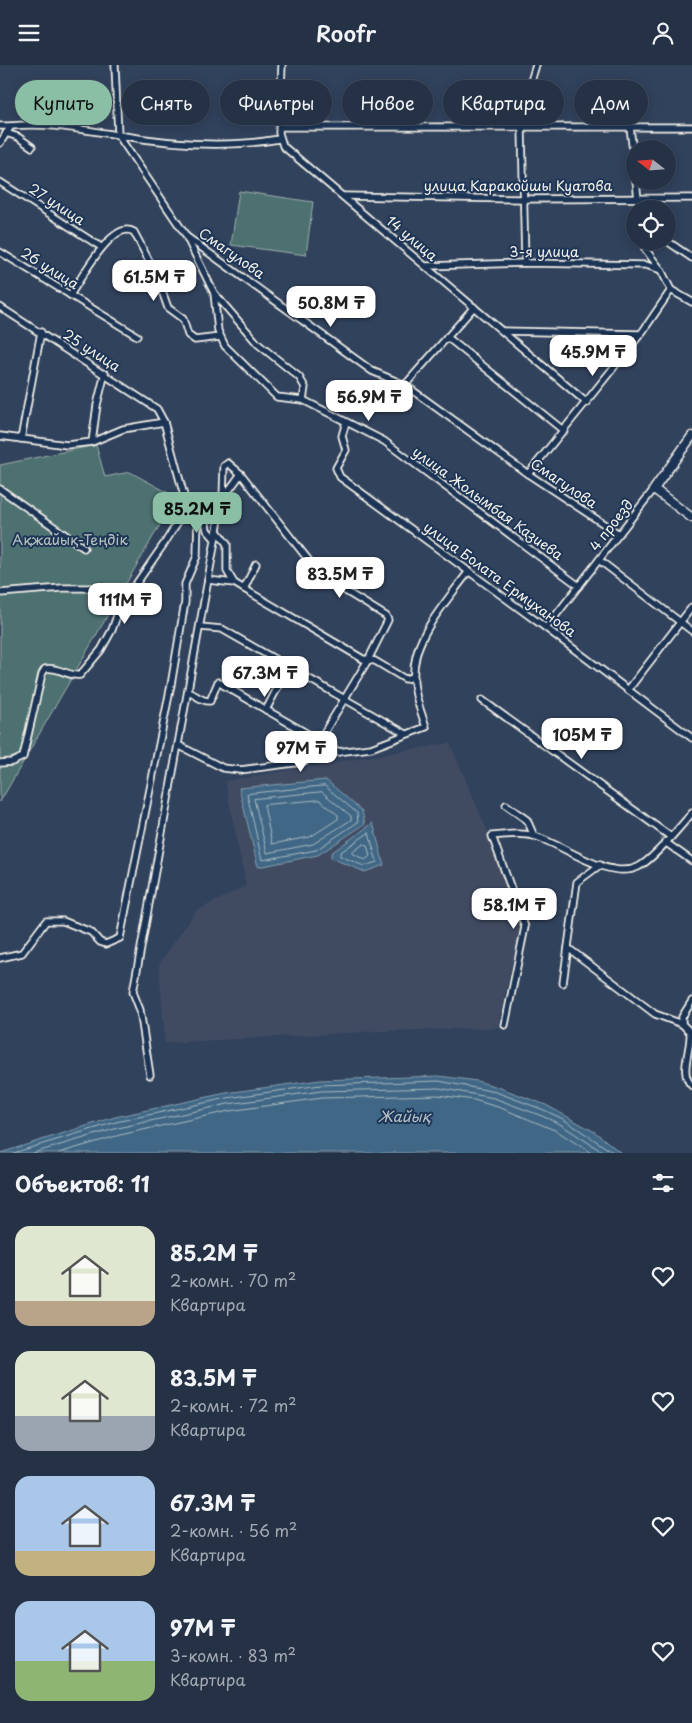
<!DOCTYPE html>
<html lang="ru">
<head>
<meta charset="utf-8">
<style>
  :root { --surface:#253246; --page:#313e51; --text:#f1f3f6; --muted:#a3aab3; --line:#424d5f; --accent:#8abfa5 }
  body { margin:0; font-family:"Playpen Sans",sans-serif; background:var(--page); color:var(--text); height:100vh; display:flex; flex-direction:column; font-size:19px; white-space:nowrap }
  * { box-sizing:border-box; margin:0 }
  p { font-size:16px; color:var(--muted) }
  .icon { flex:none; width:28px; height:28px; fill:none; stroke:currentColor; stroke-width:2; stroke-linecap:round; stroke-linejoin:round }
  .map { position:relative; height:1088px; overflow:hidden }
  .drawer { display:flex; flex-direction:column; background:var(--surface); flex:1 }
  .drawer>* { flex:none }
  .top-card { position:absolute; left:15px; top:15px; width:662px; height:45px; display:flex; gap:10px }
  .needle { width:32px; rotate:287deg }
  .fabs { position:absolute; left:626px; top:75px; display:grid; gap:10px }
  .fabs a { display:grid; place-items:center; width:50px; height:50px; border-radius:50%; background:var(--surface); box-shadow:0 2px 12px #0003,0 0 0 1px var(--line); font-size:25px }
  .price { position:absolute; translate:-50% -42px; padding:0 11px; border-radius:10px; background:#fff; color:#222; font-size:16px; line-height:32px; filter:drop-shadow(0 1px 2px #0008) }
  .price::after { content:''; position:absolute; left:50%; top:30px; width:15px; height:11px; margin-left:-8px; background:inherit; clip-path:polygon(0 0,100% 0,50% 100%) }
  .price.on { background:var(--accent); color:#111 }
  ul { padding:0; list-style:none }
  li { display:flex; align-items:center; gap:15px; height:125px; padding:0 15px }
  li span { display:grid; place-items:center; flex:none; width:140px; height:100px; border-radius:15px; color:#555 }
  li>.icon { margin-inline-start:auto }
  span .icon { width:60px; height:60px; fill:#fffc; stroke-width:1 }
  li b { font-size:21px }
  h2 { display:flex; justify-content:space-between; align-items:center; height:60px; padding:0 15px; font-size:21px }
  .chip { padding:0 18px; border-radius:22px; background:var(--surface); box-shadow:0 2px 12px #0003,0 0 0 1px var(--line); font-size:18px; line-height:45px }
  .chip.on { background:var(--accent); color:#111 }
  header { display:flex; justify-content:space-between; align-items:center; height:65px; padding:0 15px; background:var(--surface); font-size:22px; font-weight:600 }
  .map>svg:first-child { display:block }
  .built { fill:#3f4b62 }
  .green { fill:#4d7071; stroke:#a0b0ac }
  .water { fill:#3f6786; stroke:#879ead }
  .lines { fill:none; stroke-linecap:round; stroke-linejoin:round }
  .shore { stroke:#acbac1; stroke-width:1 }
  .street-casing { stroke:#f4f1e8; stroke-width:9 }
  .secondary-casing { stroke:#f4f1e8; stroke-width:11 }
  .street { stroke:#1d3557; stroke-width:5.5 }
  .secondary { stroke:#1d3557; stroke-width:8 }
  .labels { text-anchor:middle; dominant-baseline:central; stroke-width:4; stroke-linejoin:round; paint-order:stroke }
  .street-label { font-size:14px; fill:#f4f1e8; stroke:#1d3557 }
  .park-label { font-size:14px; fill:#bac4be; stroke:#1d3557 }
  .water-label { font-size:15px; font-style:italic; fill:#b5c1c6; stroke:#1d3557 }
</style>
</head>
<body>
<header><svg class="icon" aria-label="menu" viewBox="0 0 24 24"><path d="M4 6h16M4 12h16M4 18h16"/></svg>Roofr<svg class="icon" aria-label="person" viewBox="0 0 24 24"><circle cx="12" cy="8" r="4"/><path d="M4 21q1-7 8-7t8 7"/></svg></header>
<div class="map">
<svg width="692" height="1088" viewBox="0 0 692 1088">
  <rect width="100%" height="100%" fill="#31425d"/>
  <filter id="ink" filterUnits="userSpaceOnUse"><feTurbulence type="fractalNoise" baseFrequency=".02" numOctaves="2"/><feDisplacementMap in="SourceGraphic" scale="10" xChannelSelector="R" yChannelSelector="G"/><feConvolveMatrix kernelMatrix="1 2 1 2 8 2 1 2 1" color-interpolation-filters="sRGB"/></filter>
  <g filter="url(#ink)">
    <path class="built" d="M450 678 490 772 520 864 497 963 382 966 165 978 159 899 196 846 246 821 225 716Z"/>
    <g class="green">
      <path d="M239 126 313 137 306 190 231 180Z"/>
      <path d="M96 380 105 412 130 407 176 432 0 737V400Z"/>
    </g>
    <g class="water">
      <path d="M326 715 362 746 365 759 318 790 258 802 239 723Z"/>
      <path d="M373 758 384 800 365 807 331 793V788Z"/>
      <path d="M439 1011 477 1016 498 1022 546 1040 595 1067 621 1088H0L115 1052 226 1028 320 1015Z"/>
    </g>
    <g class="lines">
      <g class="shore">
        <path d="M325 721 357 748 358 757 316 785 262 795 247 729Z"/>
        <path d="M322 727 351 751V755L313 779 267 788 254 734Z"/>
        <path d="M320 735 338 750V754L310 772 272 779 264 740Z"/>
        <path d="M369 768 377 797 364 801 340 791V788Z"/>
        <path d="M364 779 367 780 370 791 365 795 352 788Z"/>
        <path d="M13 1088 116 1057 227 1033 321 1020 439 1016 496 1027 544 1045 563 1054 614 1088"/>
        <path d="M33 1088 118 1063 228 1039 321 1026 439 1023 494 1033 542 1051 560 1059 604 1088"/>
        <path d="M59 1088 120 1070 229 1046 322 1033 438 1030 474 1035 501 1043 557 1066 591 1088"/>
      </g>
      <g class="street-casing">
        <g id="street">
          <path d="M115 0 118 70 187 172 372 306 405 320 528 409 619 469"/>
          <path d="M282 0 279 68 283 81 587 338"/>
          <path d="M0 61H11"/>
          <path d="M280 62H692"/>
          <path d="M630 62 635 104"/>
          <path d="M6 68 18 72 32 82"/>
          <path d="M0 78 11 61C47 57 83 65 118 70 170 79 228 83 279 74"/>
          <path d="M636 116 639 144"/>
          <path d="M0 117 101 182"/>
          <path d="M344 131 523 134 692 133"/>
          <path d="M187 173 214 228 258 279 299 312 305 322 303 335 384 376 579 521"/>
          <path d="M644 176 645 184 661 205 671 225"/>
          <path d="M667 176 692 193"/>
          <path d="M0 187 137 271"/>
          <path d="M525 198 522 63 527 29 536 0"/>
          <path d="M426 201 525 198 646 200 661 205"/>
          <path d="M671 225 692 237"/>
          <path d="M214 228 218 266 225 281 277 332 303 335"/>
          <path d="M70 230C80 216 113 153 134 167L156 209 168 243 183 254 188 270 195 275 220 272"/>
          <path d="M0 242 157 344 164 357 187 442 166 476 120 542 112 565 101 585 80 610C68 612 58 601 45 604L42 609 23 692 12 697 0 698"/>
          <path d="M503 266 641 269"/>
          <path d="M447 272 564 366"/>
          <path d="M405 320 474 242"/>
          <path d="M346 357 342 371 346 385 336 403 340 412 546 563 692 673"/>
          <path d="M0 371 67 380 92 377 123 364 164 357"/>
          <path d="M21 374 41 267"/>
          <path d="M92 377 97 340 105 308"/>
          <path d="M528 409 643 266 671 225"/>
          <path d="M0 424 84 483"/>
          <path d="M187 442 198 448C217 446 230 423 241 409"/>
          <path d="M204 447 207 465 215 474"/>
          <path d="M217 466 227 479V506L234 518"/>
          <path d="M599 495 692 566"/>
          <path d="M208 515 234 518 363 594 375 596 405 614 414 612"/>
          <path d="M244 524 256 499"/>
          <path d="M0 528 62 523H133"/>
          <path d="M200 562 222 564 406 669"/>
          <path d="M546 563 654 424"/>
          <path d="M628 625 692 542"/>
          <path d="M188 627C195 629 202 637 210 636L218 617 339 687"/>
          <path d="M482 635 671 772"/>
          <path d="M266 645 283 612 284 599"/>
          <path d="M178 680 223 703 240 705 302 697 320 689 371 683 426 662C422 650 417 637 415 625 406 577 443 542 469 506"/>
          <path d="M506 740 527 755 534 771"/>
          <path d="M665 777 692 796"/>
          <path d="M568 883 655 949 682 959"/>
          <path d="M0 893 22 888 46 856H63L91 867 100 877 106 879 120 873 171 620 185 537V519L197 491 198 448"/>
          <path d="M563 918 577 817 600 800"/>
          <path d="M692 936 682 952V959L692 969"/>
          <path d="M505 960 525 862 492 771C506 770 520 767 534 771 563 779 608 816 638 802 653 795 680 762 692 748"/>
          <path d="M690 967C692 984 678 1008 692 1021"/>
          <path d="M150 1010 140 945 133 927 223 432 224 401 228 398 241 409 321 511 386 551 388 555 368 595 319 676"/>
        </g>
      </g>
      <g class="secondary-casing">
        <path id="secondary" d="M692 371 654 424 692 453"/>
      </g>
      <use href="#street" class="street"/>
      <use href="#secondary" class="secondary"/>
    </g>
  </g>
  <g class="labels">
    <g class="street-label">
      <text x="518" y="120">улица Каракойшы Куатова</text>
      <text transform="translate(57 139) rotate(33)">27 улица</text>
      <text transform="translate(412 173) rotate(40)">14 улица</text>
      <text x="544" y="186">3-я улица</text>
      <text transform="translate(232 188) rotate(35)">Смагулова</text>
      <text transform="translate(50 203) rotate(32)">26 улица</text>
      <text transform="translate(92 285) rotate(33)">25 улица</text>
      <text transform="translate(564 418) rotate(34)">Смагулова</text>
      <text transform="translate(488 438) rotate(36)">улица Жолымбая Казиева</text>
      <text transform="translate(611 460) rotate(-52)">4 проезд</text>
      <text transform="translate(500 514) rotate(36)">улица Болата Ермуханова</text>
    </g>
    <g class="park-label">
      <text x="70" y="474">Ақжайық-Теңдік</text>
    </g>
    <g class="water-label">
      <text x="404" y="1050">Жайық</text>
    </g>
  </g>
</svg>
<div class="fabs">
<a><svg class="needle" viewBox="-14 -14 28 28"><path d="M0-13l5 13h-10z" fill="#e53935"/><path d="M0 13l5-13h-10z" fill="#a3aab3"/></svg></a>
<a><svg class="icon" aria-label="locate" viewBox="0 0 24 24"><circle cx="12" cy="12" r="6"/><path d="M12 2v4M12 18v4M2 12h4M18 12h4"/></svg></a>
</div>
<b class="price" style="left:154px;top:237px">61.5M ₸</b>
<b class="price" style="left:331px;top:263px">50.8M ₸</b>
<b class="price" style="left:593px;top:312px">45.9M ₸</b>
<b class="price" style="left:369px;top:357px">56.9M ₸</b>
<b class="price on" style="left:197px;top:469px">85.2M ₸</b>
<b class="price" style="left:340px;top:534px">83.5M ₸</b>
<b class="price" style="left:125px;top:560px">111M ₸</b>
<b class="price" style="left:265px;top:633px">67.3M ₸</b>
<b class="price" style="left:582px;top:695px">105M ₸</b>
<b class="price" style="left:301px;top:708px">97M ₸</b>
<b class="price" style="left:514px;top:865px">58.1M ₸</b>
<div class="top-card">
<a class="chip on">Купить</a>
<a class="chip">Снять</a>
<a class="chip">Фильтры</a>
<a class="chip">Новое</a>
<a class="chip">Квартира</a>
<a class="chip">Дом</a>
</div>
</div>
<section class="drawer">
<h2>Объектов: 11<svg class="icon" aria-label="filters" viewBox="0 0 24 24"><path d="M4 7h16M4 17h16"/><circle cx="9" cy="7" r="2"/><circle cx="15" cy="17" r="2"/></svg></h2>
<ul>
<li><span style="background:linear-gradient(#dfe7d0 75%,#b9a48a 0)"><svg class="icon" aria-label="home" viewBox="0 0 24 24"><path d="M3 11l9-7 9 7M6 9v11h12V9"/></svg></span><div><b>85.2M ₸</b><p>2-комн. · 70 m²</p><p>Квартира</p></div><svg class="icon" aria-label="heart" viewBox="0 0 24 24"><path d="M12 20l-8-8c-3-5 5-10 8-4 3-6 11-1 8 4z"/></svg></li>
<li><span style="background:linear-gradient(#dfe7d0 65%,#9aa5b1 0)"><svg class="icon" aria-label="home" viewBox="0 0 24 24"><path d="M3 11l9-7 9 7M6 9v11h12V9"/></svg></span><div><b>83.5M ₸</b><p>2-комн. · 72 m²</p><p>Квартира</p></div><svg class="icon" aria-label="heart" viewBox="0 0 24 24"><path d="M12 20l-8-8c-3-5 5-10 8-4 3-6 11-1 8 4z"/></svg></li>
<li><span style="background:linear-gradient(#a9c7e8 75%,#c2b280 0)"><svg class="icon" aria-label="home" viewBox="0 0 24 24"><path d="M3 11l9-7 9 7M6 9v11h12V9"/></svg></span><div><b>67.3M ₸</b><p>2-комн. · 56 m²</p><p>Квартира</p></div><svg class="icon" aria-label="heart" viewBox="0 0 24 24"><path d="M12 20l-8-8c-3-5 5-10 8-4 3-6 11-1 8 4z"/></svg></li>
<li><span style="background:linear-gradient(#a9c7e8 60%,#8fb573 0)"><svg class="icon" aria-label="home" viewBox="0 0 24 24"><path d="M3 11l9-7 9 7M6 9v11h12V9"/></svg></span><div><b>97M ₸</b><p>3-комн. · 83 m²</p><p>Квартира</p></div><svg class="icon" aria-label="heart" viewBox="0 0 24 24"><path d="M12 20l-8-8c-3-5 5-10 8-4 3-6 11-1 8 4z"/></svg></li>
</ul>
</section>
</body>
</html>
